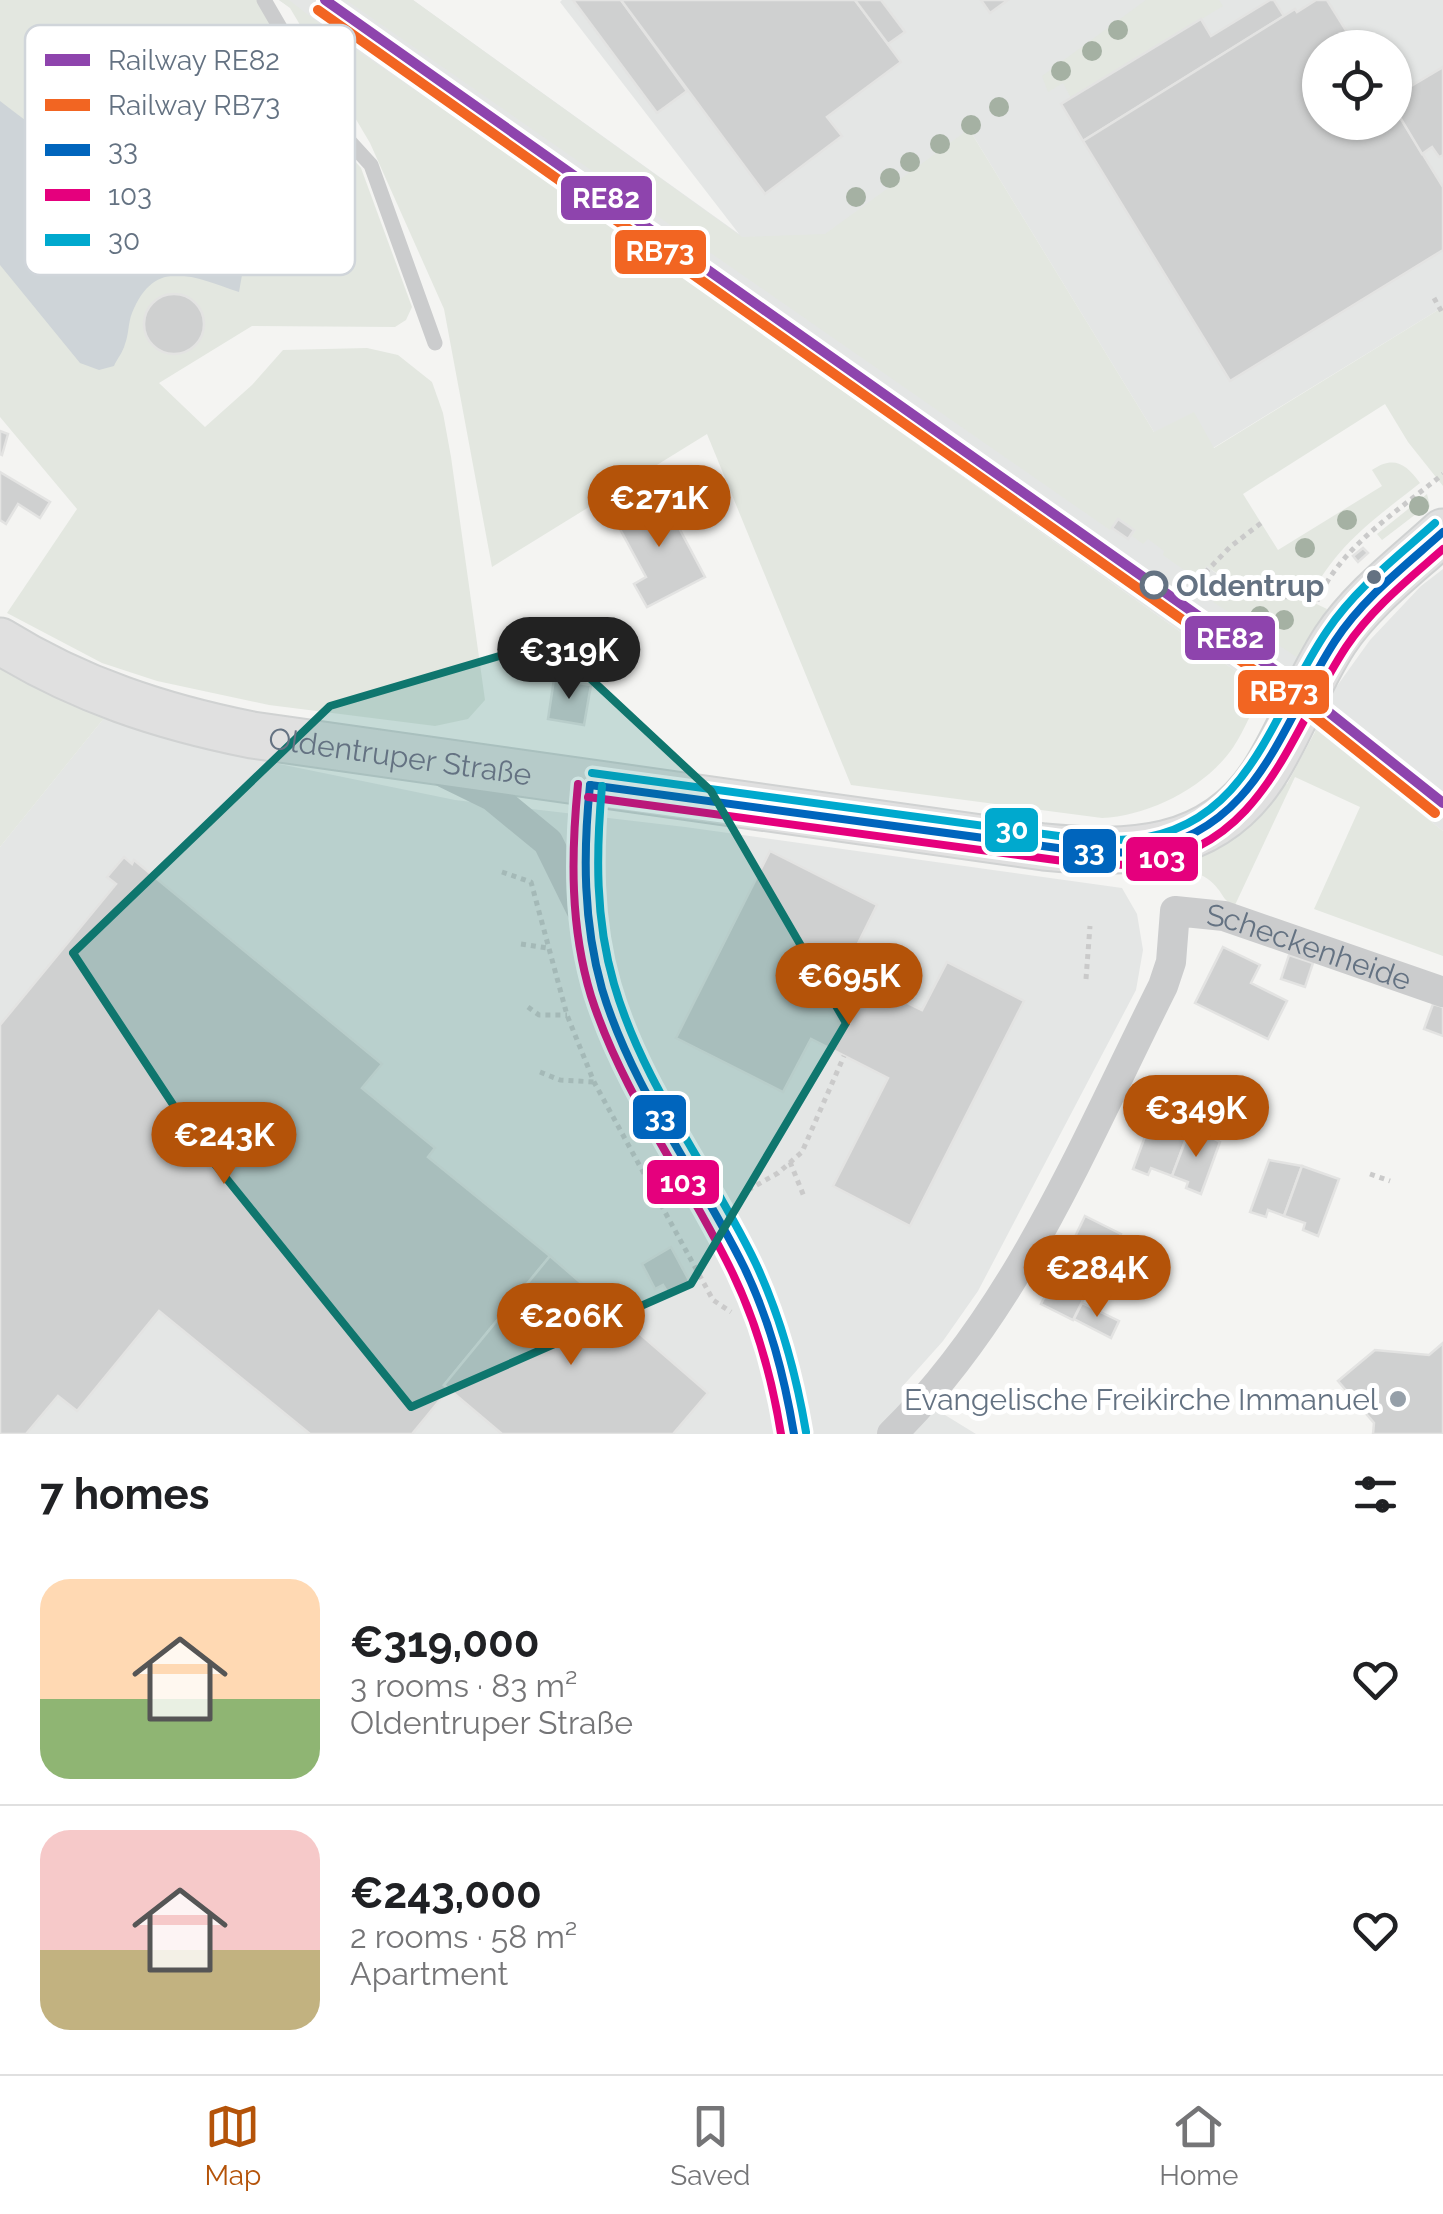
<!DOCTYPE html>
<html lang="en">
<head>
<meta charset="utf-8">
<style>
  :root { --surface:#fff; --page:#f6f6f6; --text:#202124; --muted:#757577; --line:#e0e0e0; --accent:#b45309 }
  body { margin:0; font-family:Raleway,sans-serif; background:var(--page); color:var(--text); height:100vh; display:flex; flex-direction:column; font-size:38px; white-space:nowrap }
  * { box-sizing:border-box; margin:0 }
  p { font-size:32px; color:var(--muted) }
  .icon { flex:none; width:55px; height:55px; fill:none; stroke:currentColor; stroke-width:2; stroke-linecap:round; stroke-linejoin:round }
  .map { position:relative; height:1434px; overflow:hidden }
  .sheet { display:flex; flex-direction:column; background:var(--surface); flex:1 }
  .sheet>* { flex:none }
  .buttons { position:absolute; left:1302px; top:30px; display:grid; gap:20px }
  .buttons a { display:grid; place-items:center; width:110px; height:110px; border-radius:50%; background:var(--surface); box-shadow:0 2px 8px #0004; font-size:50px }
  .price { position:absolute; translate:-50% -85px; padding:0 22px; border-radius:35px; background:var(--accent); color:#fff; font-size:32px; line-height:65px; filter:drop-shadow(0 2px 5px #0008) }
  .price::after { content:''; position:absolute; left:50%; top:60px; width:30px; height:22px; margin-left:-15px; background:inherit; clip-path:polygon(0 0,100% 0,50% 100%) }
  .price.current { background:#222; color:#fff }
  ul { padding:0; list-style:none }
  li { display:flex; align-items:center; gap:30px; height:250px; padding:0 40px }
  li+li { border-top:2px solid var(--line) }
  li span { display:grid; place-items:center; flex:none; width:280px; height:200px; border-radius:30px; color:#555 }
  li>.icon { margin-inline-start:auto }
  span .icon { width:120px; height:120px; fill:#fffc; stroke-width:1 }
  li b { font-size:42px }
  h2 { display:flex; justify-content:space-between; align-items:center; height:120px; padding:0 40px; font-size:42px }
  .dock { display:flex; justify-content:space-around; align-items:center; height:140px; border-top:2px solid var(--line); background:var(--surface); font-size:28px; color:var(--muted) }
  .dock a { display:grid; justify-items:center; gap:5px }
  .dock .current { color:var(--accent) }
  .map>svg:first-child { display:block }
  .built { fill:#e4e6e5; fill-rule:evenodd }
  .green { fill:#e3e7e0 }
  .water { fill:#ced4d8 }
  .building { fill:#cfd0d0; stroke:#e3e3e2; stroke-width:2.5 }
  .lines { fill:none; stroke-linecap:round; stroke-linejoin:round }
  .secondary-casing { stroke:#d0d2d2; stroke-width:49 }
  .path { stroke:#cacaca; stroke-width:5; stroke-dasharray:5 5; stroke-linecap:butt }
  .lane { stroke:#cbcccd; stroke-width:15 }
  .street { stroke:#cbcccd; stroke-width:30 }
  .secondary { stroke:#e0e0e0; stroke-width:45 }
  .bus-1-casing { stroke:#fff; stroke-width:15 }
  .bus-2-casing { stroke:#fff; stroke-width:15 }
  .bus-3-casing { stroke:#fff; stroke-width:15 }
  .bus-1 { stroke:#0065bd; stroke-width:8 }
  .bus-2 { stroke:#e5007d; stroke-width:8 }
  .bus-3 { stroke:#00a9ce; stroke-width:8 }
  .rail-1-casing { stroke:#fff; stroke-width:18 }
  .rail-2-casing { stroke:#fff; stroke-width:18 }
  .rail-1 { stroke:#8e44ad; stroke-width:10 }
  .rail-2 { stroke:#f26522; stroke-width:10 }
  .tree { fill:#a5b1a3 }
  .marked { fill:#0f766e; fill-opacity:0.2; stroke:#0f766e; stroke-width:8; stroke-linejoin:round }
  .bus-dot { fill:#647282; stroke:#fff; stroke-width:4 }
  .stop-dot { fill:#fff; stroke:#647282; stroke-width:5 }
  .poi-dot { fill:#96a0a9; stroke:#fff; stroke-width:4 }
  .labels { text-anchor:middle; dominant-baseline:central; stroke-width:10; stroke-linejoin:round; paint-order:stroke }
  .stop-label { font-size:30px; font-weight:bold; fill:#647282; stroke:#fff; text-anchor:start }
  .street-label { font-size:30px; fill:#647282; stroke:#fff }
  .poi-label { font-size:30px; fill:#647282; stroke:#fff; text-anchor:end }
  .key { fill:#fff; stroke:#d0d5da; stroke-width:2.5 }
  .key-label { font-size:28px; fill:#647282 }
  .line-badge { stroke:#fff; stroke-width:4 }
  .badge-label { font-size:28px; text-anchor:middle; font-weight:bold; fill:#fff }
</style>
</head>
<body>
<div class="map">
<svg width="1443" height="1434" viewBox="0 0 1443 1434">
  <rect width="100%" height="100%" fill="#f4f4f2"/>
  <g class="built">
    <path d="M279 0H413L739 234 560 2 562 0H1443V307L1213 448 1154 432 969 129 1163 517 1213 571 1232 585 1225 595 1337 686 1370 640 1421 586 1443 569V831L1262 690 801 361 697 282ZM1320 48H1395V122H1320Z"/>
    <path d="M109 712 211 750 455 800 685 827 1122 888 1137 914 1143 950 1136 990 978 1291 943 1341 901 1388 976 1434H0V847Z"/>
  </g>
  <g class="green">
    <path d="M0 0H257L341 145 361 168 412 307 406 320 395 327 252 326 159 383 205 427 252 385 283 350 367 348 398 355 432 382 443 413 451 457 485 700 468 719 435 726 269 705 157 681 102 663 7 613 77 509 0 417Z"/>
    <path d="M279 0H289L337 37 697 282 801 361 1262 690C1253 709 1245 729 1234 746 1207 787 1149 816 1102 818L851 785 707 434 492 567 444 309 370 143 290 8Z"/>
    <path d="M346 0H413L742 237 825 234 969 129 1154 432 1194 412 1214 448 1443 307V486L1408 442 1385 404 1243 494 1278 550 1382 486 1372 470C1394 455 1406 464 1420 483 1371 522 1338 543 1308 600L1327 609 1304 662 1213 602 1218 595 1225 594 1232 585 1207 566 1195 578 1163 555 1164 551 1148 539 1143 544 1132 536 1136 530 1119 518 1110 530Z"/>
    <path d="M1146 0H1219L1223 6 1071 98 1063 83 1048 92 1042 76Z"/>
    <path d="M1427 494 1430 506 1427 512 1416 514 1382 540 1377 534Z"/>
    <path d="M0 660 109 712 0 847Z"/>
    <path d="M1316 730 1443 831V956L1314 909 1360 807 1295 777 1235 905C1224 901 1225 898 1218 889 1206 872 1183 868 1164 868L1207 849 1277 785 1287 784Z"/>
  </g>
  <path class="water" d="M0 101C78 160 153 222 245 258L239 292C194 277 155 256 132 313 128 323 129 334 125 344 123 352 117 359 114 366L99 370 80 363 0 265Z"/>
  <g class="building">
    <path d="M573 0H621L687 91 657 113Z"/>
    <path d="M621 0H855L901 62 827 117 842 136 765 194Z"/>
    <path d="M855 0H881L905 32 888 44Z"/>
    <path d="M981 0H1008L990 13Z"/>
    <path d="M1270 0H1274L1284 16 1083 141 1061 104 1201 19 1211 36Z"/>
    <path d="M1316 0H1327L1357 48H1320V122H1395V109L1443 187V250L1230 381 1083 141 1295 9 1297 12Z"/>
    <path d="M1375 39 1380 48H1362L1365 43Z"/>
    <path d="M1375 39 1380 48H1362L1365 43Z"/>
    <path d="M1443 67V155L1439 157 1432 147 1422 154 1395 109V71L1406 89Z"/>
    <path d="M1395 71 1406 89 1395 96Z"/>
    <circle cx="174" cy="324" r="30"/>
    <path d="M0 431 8 434 2 455 0 454Z"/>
    <path d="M0 472 50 502 40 518 18 504 6 524 0 520Z"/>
    <path d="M661 494 705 577 647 607 634 584 646 577 614 518Z"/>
    <path d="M1118 519 1134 530 1128 539 1112 528Z"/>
    <path d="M1363 548 1368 553 1358 562 1353 556Z"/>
    <path d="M554 679 591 685 584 725 548 719Z"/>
    <path d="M770 851 877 905 844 972 922 1010 947 962 1024 1001 910 1226 833 1186 888 1078 811 1039 783 1092 676 1038Z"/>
    <path d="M124 857 132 864 134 860 382 1064 362 1088 435 1148 428 1157 550 1256 444 1385 449 1389 412 1434H310L159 1311 77 1411 58 1396 26 1434H0V1025L116 884 107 877Z"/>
    <path d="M1223 947 1260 965 1251 983 1287 1001 1268 1039 1195 1003Z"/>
    <path d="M1289 955 1313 963 1305 987 1281 979Z"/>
    <path d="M1433 1004 1443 1007V1036L1424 1029Z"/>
    <path d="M1154 1112 1191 1125 1172 1176 1151 1168 1148 1175 1133 1169Z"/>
    <path d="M1191 1126 1220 1142 1201 1194 1186 1188 1188 1182 1172 1176Z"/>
    <path d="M1269 1160 1302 1166 1284 1216 1268 1210 1266 1217 1250 1212Z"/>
    <path d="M1302 1166 1339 1179 1318 1236 1303 1230 1305 1223 1284 1216Z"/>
    <path d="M1085 1216 1121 1234 1106 1263 1088 1253 1079 1271 1057 1260 1066 1241 1072 1243Z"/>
    <path d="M1119 1238 1132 1244 1120 1267 1107 1261Z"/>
    <path d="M671 1247 692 1286 670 1297 663 1285 655 1289 642 1264Z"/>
    <path d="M550 1256 708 1393 673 1434H502L444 1385Z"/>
    <path d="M1057 1272 1089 1288 1073 1320 1041 1304Z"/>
    <path d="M1082 1303 1119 1321 1111 1338 1074 1319Z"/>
    <path d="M1443 1343V1434H1373L1374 1423 1338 1381 1375 1350 1429 1355Z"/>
  </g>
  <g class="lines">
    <g class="secondary-casing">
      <g id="secondary">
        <path id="s2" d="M0 641C79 690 162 717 252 735L1044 847C1128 855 1211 854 1263 775 1291 732 1307 683 1335 640 1363 598 1406 566 1443 532"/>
      </g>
    </g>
    <g class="path">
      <path d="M1434 298 1443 314"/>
      <path d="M1198 580 1230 547 1261 523"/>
      <path d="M1215 598 1321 596"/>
      <path d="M1317 601C1341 546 1397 512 1443 474"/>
      <path d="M502 872 531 882 567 1015 594 1082 713 1300 731 1312"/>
      <path d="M521 944 547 948"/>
      <path d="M1086 979 1090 926"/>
      <path d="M880 990 894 961"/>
      <path d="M528 1007 539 1015H567"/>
      <path d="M540 1072 560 1080 594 1082"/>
      <path d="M790 1162 805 1199"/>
      <path d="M1370 1174 1390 1181"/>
      <path d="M748 1190 778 1173 802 1152 844 1056"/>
    </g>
    <path class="lane" d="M264 0 340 131 371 165 435 343"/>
    <g class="street">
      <path d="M445 773 492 796 548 842 581 909"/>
      <path d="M590 785C581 863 583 942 612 1017 669 1164 777 1268 794 1434"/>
      <path id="s1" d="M892 1434C1017 1311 1085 1141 1163 986L1171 962 1175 911 1224 916 1443 992"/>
    </g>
    <use href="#secondary" class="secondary"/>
    <g class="bus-1-casing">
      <g id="bus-1">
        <path d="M590 785 1080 851C1100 851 1121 855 1141 851 1259 830 1279 727 1335 641 1363 598 1405 566 1443 532"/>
        <path d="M590 785C583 853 583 922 602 989 632 1089 698 1174 744 1267 770 1321 784 1375 794 1434"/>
      </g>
    </g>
    <g class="bus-2-casing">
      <g id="bus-2">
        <path d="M578 784C571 855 570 927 591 996 623 1096 688 1180 733 1274 758 1326 772 1378 781 1434"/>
        <path d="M588 797 1078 863C1099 864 1119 866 1140 864 1264 848 1288 735 1346 647 1372 608 1409 579 1443 549"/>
      </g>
    </g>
    <g class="bus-3-casing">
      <g id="bus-3">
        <path d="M592 773 1081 839C1099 839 1117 841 1134 839 1250 827 1272 711 1327 631 1356 588 1397 557 1435 523"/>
        <path d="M602 786C596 853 595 919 614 984 643 1085 711 1170 756 1264 781 1318 796 1373 806 1432"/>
      </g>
    </g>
    <use href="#bus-1" class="bus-1"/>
    <use href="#bus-2" class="bus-2"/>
    <use href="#bus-3" class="bus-3"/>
    <g class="rail-1-casing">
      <path id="rail-1" d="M325 0 1282 675 1443 803"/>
    </g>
    <g class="rail-2-casing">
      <path id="rail-2" d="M318 10 1275 685 1435 813"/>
    </g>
    <use href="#rail-1" class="rail-1"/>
    <use href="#rail-2" class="rail-2"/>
  </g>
  <g class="tree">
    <circle cx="1118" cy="30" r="10"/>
    <circle cx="1092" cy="51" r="10"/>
    <circle cx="1061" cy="71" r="10"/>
    <circle cx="999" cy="107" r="10"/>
    <circle cx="971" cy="125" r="10"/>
    <circle cx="940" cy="144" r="10"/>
    <circle cx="910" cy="162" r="10"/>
    <circle cx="890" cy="178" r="10"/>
    <circle cx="856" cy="197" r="10"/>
    <circle cx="1419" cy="506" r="10"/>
    <circle cx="1347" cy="520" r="10"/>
    <circle cx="1305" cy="548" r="10"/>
    <circle cx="1260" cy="616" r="10"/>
    <circle cx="1284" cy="620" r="10"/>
  </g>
  <path class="marked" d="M550 641 711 791 846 1023 691 1284 411 1407 201 1147 73 953 330 706Z"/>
  <circle class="bus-dot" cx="1374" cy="577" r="9"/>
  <circle class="stop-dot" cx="1154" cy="585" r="12"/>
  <circle class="poi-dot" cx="1398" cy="1399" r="10"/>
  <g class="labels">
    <g class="stop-label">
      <text x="1176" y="585">Oldentrup</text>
    </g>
    <g class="street-label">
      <text stroke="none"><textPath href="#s2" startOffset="420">Oldentruper Straße</textPath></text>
      <text stroke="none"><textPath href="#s1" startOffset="742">Scheckenheide</textPath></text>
    </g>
    <g class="poi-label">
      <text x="1378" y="1399">Evangelische Freikirche Immanuel</text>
    </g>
  </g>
  <rect x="25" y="25" width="330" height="250" rx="15" class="key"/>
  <rect x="45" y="54" width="45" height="12" fill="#8e44ad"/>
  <rect x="45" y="99" width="45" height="12" fill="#f26522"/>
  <rect x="45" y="144" width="45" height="12" fill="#0065bd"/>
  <rect x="45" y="189" width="45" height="12" fill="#e5007d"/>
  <rect x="45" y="234" width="45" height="12" fill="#00a9ce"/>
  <g class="key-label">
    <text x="108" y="70">Railway RE82</text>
    <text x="108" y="115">Railway RB73</text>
    <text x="108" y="160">33</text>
    <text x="108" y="205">103</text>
    <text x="108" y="250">30</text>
  </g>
  <g class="line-badge">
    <rect x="559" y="174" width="95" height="48" rx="10" fill="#8e44ad"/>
    <rect x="613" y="228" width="95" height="48" rx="10" fill="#f26522"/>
    <rect x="1183" y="614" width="94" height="48" rx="10" fill="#8e44ad"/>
    <rect x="1236" y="668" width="95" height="48" rx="10" fill="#f26522"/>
    <rect x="983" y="806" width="57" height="48" rx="10" fill="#00a9ce"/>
    <rect x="1061" y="827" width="57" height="48" rx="10" fill="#0065bd"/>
    <rect x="1124" y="835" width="76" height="48" rx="10" fill="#e5007d"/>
    <rect x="631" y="1093" width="57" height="48" rx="10" fill="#0065bd"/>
    <rect x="645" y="1158" width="76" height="48" rx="10" fill="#e5007d"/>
  </g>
  <g class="badge-label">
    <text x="606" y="208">RE82</text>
    <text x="660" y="261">RB73</text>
    <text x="1230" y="648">RE82</text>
    <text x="1284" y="701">RB73</text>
    <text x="1012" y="839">30</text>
    <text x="1089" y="861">33</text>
    <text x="1162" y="868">103</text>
    <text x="660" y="1127">33</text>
    <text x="683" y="1192">103</text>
  </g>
</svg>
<div class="buttons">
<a><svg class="icon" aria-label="locate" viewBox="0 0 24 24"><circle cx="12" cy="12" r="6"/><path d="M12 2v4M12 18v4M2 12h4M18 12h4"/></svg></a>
</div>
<b class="price" style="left:659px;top:550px">€271K</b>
<b class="price current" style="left:569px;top:702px">€319K</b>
<b class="price" style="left:849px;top:1028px">€695K</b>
<b class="price" style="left:1196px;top:1160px">€349K</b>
<b class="price" style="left:224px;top:1187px">€243K</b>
<b class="price" style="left:1097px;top:1320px">€284K</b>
<b class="price" style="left:571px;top:1368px">€206K</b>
</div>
<section class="sheet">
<h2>7 homes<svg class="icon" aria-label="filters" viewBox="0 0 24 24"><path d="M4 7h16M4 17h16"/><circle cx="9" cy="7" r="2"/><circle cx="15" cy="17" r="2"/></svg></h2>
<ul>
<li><span style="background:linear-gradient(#ffd9b3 60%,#8fb573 0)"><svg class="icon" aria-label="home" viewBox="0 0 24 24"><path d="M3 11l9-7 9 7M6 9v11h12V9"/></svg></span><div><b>€319,000</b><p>3 rooms · 83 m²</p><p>Oldentruper Straße</p></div><svg class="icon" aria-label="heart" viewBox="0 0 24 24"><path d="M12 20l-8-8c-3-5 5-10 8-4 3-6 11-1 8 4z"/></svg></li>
<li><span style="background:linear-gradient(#f6c9c9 60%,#c2b280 0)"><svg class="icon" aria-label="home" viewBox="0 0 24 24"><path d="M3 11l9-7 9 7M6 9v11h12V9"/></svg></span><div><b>€243,000</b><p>2 rooms · 58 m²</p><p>Apartment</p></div><svg class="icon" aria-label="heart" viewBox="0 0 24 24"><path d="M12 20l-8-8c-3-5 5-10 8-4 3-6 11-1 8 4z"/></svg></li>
</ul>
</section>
<nav class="dock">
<a class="current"><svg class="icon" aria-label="map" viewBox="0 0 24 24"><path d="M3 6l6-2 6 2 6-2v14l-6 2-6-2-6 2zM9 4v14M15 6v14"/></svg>Map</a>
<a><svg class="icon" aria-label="saved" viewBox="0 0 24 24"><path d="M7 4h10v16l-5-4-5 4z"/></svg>Saved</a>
<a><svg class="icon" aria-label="home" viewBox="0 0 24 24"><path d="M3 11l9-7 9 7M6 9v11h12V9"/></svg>Home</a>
</nav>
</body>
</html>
